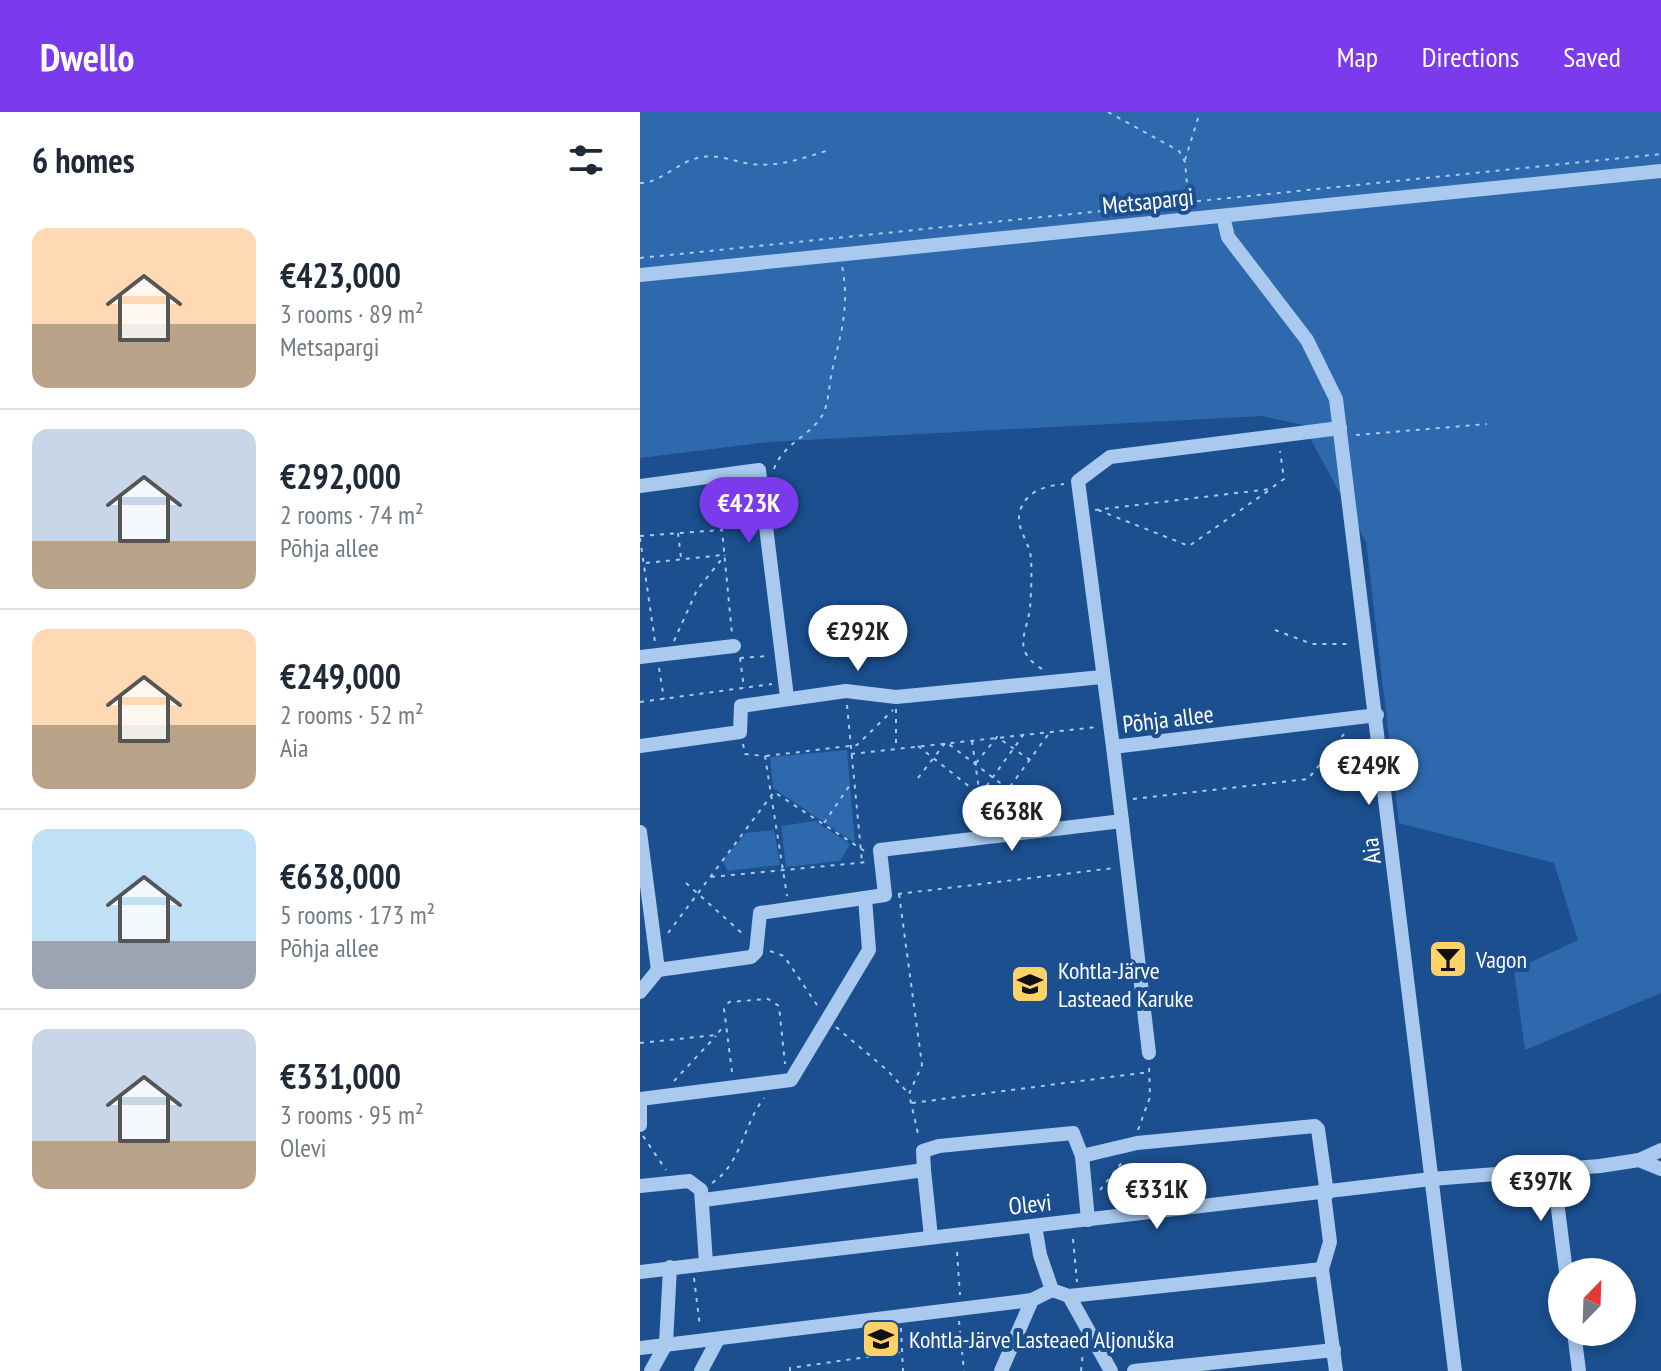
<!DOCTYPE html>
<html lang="en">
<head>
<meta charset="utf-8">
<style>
  :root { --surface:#fff; --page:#f6f6f7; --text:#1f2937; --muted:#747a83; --line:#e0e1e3; --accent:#7c3aed }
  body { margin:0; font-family:"PT Sans Narrow",sans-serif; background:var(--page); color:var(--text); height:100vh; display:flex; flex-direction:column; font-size:30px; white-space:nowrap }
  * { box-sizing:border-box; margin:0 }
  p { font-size:26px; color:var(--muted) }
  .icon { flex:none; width:44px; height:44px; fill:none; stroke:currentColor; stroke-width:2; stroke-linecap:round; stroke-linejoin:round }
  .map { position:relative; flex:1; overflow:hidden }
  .side { display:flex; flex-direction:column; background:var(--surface); width:640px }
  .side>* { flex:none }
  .needle { width:52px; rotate:23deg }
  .tools { position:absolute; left:908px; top:1146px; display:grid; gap:16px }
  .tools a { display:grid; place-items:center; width:88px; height:88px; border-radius:50%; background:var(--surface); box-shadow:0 4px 12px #0003; font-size:40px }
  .price { position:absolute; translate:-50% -68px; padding:0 18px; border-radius:28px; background:#fff; color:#222; font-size:26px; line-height:52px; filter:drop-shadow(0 2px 4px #0008) }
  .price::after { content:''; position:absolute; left:50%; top:48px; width:24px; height:18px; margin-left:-12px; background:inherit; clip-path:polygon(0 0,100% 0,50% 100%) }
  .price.active { background:var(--accent); color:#fff }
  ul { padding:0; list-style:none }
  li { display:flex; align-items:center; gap:24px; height:200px; padding:0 32px }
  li+li { border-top:2px solid var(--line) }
  li span { display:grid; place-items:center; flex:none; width:224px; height:160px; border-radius:16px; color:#555 }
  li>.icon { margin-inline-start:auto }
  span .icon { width:96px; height:96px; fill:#fffc; stroke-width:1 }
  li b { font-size:34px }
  h2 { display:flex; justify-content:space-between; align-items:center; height:96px; padding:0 32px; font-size:34px }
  header { display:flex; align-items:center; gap:48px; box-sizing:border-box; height:112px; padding:0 40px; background:var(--accent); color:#fff }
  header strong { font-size:38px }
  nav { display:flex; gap:44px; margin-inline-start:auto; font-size:28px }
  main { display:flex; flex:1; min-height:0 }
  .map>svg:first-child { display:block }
  .green { fill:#2e69ad }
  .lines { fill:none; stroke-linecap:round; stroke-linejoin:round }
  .path { stroke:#a9c9ee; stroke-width:2; stroke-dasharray:4 6; stroke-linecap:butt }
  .minor { stroke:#a9c9ee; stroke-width:14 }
  .labels { text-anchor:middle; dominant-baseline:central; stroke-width:8; stroke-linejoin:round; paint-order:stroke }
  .street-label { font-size:24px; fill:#fff; stroke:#1b4f8f }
  .poi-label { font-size:24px; fill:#fff; stroke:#1b4f8f; text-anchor:start }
</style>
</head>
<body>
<header>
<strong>Dwello</strong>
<nav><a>Map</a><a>Directions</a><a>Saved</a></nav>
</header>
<main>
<section class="side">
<h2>6 homes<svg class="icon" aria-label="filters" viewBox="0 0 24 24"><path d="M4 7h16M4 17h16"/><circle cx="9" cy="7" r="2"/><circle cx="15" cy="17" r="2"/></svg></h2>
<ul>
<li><span style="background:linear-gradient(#ffd9b3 60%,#b9a48a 0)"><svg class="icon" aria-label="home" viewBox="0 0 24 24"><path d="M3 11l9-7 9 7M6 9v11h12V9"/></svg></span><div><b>€423,000</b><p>3 rooms · 89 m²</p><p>Metsapargi</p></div></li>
<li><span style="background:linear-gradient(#c9d6e8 70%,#b9a48a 0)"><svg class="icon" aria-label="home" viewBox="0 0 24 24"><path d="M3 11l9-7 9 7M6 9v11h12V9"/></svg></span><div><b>€292,000</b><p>2 rooms · 74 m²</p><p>Põhja allee</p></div></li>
<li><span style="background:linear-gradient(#ffd9b3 60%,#b9a48a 0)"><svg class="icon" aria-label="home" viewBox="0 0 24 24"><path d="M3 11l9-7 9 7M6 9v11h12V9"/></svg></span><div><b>€249,000</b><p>2 rooms · 52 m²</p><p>Aia</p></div></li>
<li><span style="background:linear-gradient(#bfe0f5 70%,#9aa5b1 0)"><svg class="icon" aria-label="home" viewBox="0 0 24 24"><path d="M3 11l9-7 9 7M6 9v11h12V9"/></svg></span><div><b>€638,000</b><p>5 rooms · 173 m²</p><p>Põhja allee</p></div></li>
<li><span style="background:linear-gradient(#c9d6e8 70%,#b9a48a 0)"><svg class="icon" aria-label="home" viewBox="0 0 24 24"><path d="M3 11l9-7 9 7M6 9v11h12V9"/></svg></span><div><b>€331,000</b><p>3 rooms · 95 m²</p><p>Olevi</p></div></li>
</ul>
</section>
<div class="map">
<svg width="1021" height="1259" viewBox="0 0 1021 1259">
  <rect width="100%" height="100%" fill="#1b4f8f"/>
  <g class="green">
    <path d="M0 0H1021V881L885 938 874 858 938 828 914 751 759 711 726 430 663 313 622 304 128 330 0 346Z"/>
    <path d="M207 638 215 731 133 676 130 645Z"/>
    <path d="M175 709 210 732 200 749 146 755 141 714Z"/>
    <path d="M134 718 140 753 87 759 83 748 106 721Z"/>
  </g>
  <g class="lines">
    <g class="path">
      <path d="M468 0 539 39 545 50 549 95"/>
      <path d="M545 48 560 0"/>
      <path d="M0 71C19 72 40 48 62 45 79 42 95 50 112 52 138 55 161 47 186 39"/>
      <path d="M0 146 1021 42"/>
      <path d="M716 323 847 312"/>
      <path d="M134 357C143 331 170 325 183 302 189 290 189 272 192 259 201 222 210 193 202 154"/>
      <path d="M82 375V417"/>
      <path d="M455 398 630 377 644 367 640 339"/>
      <path d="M458 398 549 434 628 379"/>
      <path d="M38 421 41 446"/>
      <path d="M0 424 82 418 92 522"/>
      <path d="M0 426 15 530"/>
      <path d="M6 451 83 443"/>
      <path d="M635 518 672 532H711"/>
      <path d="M34 529 57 478 85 443"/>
      <path d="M100 546 104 576"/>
      <path d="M100 546 129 544"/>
      <path d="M19 556 24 587"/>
      <path d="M402 557C372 538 386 523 390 497 391 482 392 463 391 447 390 428 372 414 382 394 390 377 408 374 424 372"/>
      <path d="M0 590 132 572"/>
      <path d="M207 593 222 750"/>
      <path d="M256 597V635"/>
      <path d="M332 629 343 705"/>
      <path d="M103 632 105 642 125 644 147 784"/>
      <path d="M278 634 340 683 384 622"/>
      <path d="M211 642 457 615"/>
      <path d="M126 644 217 633 253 598"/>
      <path d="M336 651 357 625 390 648"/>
      <path d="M278 666 306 630 368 677"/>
      <path d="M493 687 668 667 704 622"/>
      <path d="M184 711 212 670"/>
      <path d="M337 712 358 691 410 620"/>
      <path d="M71 765 228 750"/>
      <path d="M46 771 104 823"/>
      <path d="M258 782 474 756"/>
      <path d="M259 782 282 953 269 982 279 1026"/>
      <path d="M28 821 134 680 226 740"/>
      <path d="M130 839 144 844 179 896"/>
      <path d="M196 915 247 958 269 982"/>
      <path d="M0 931 76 923 85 913"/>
      <path d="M92 960 84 897 89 890 128 887 139 894 145 952"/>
      <path d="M34 969 76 924"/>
      <path d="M272 991 509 960"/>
      <path d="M498 1018 510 985 509 954"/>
      <path d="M3 1024 26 1058"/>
      <path d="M72 1071C102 1051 103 1013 124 986"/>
      <path d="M460 1078 483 1049"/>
      <path d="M433 1127 437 1170"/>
      <path d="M317 1140 320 1183"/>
      <path d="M54 1166 60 1215"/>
      <path d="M319 1209 324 1259"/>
      <path d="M261 1216 263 1259"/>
      <path d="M150 1259V1256L262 1240"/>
      <path d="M441 1259 443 1240"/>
    </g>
    <g class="minor">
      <path d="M583 104 588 125 667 228 696 287 815 1259"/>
      <path d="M0 163 1021 59"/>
      <path d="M0 374 119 358 147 585"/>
      <path d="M0 545 94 534"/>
      <path d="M0 634 100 620 101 594 206 579 256 585 462 565"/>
      <path d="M473 635 438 369 470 345 700 316"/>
      <path d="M482 709 509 941"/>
      <path d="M0 720 18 858"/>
      <path d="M0 880 18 858 111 845 116 840 120 801 245 783 240 738 482 709 473 635 737 603"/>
      <path d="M0 987 151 968 229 838 225 786"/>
      <path d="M0 988V1013"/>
      <path d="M442 1044 497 1031 675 1014 678 1017 687 1082"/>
      <path d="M999 1048 1021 1057"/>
      <path d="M284 1058 283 1039 299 1034 433 1021 442 1044 448 1108"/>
      <path d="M913 1058 926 1160"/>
      <path d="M0 1074 49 1069 61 1078 66 1151"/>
      <path d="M684 1082 690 1130 682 1157 696 1259"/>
      <path d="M64 1088 284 1058 291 1125"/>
      <path d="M395 1114 400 1143 412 1178 429 1184 471 1259"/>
      <path d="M0 1160 791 1067 960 1054 999 1048 1021 1038"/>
      <path d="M429 1184 682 1157"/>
      <path d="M934 1220 939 1259"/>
      <path d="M0 1236 392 1188"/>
      <path d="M11 1259 26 1232 30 1155"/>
      <path d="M61 1259 77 1229"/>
      <path d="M361 1259 392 1188 412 1178"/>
      <path d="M494 1259 694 1238"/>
    </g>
  </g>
  <defs>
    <g id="bar-square" transform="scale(2)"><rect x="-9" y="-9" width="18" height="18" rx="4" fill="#ffd166" stroke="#1b4f8f"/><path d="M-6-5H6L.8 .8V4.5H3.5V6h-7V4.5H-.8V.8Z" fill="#111"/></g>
    <g id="school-square" transform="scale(2)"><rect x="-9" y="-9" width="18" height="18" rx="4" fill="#ffd166" stroke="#1b4f8f"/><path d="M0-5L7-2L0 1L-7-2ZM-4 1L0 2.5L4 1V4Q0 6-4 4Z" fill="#111"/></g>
  </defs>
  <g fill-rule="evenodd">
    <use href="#bar-square" x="808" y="847"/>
    <use href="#school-square" x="390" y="872"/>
    <use href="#school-square" x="241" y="1227"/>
  </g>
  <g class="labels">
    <g class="street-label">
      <text transform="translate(508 89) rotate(-6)">Metsapargi</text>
      <text transform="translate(528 607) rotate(-7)">Põhja allee</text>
      <text transform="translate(731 739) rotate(-97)">Aia</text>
      <text transform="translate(390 1092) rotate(-6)">Olevi</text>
    </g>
    <g class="poi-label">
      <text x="836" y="847">Vagon</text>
      <text x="418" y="858">Kohtla-Järve<tspan x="418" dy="28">Lasteaed Karuke</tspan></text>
      <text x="269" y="1227">Kohtla-Järve Lasteaed Aljonuška</text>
    </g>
  </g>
</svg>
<div class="tools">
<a><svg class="needle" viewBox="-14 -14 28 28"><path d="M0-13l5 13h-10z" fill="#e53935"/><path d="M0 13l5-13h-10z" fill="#747a83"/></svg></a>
</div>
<b class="price active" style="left:109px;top:433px">€423K</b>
<b class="price" style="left:218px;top:561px">€292K</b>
<b class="price" style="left:729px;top:695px">€249K</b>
<b class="price" style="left:372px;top:741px">€638K</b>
<b class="price" style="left:901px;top:1111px">€397K</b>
<b class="price" style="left:517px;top:1119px">€331K</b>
</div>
</main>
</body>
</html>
